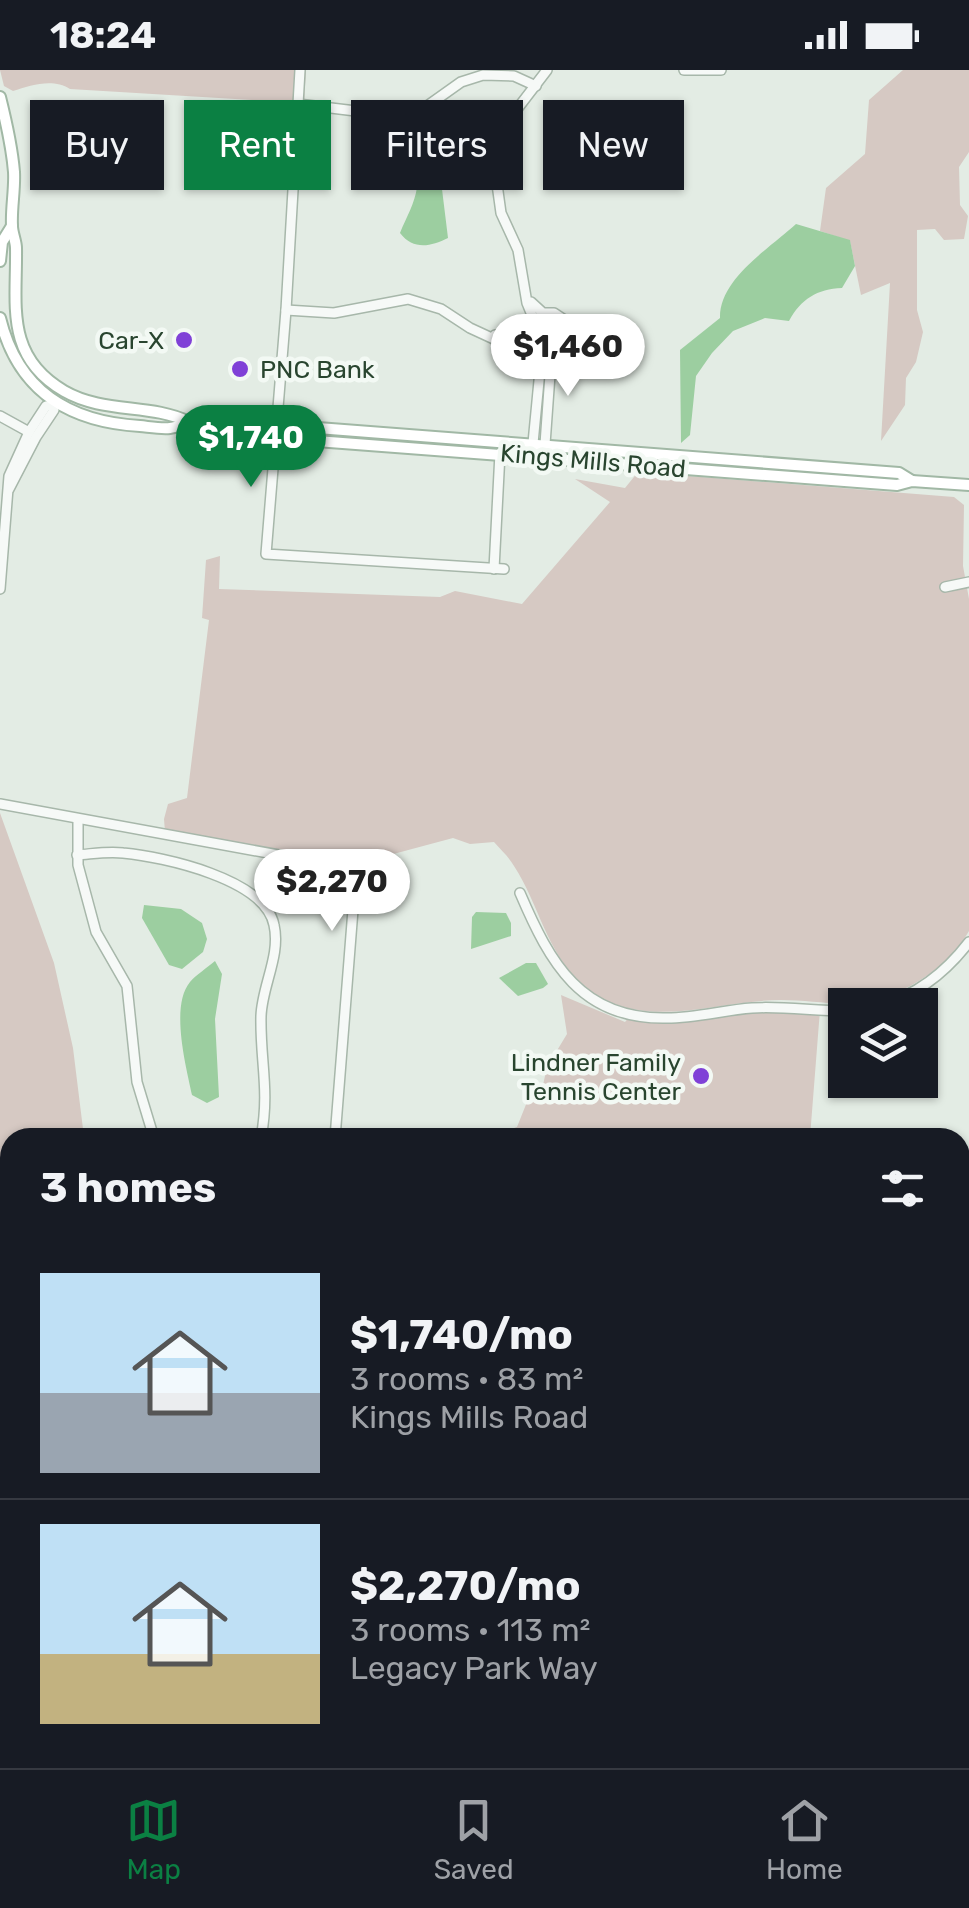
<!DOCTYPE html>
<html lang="en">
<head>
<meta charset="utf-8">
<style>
  :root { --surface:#171b24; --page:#20242c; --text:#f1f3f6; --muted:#9ea1a6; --line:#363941; --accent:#0b8043 }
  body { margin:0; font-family:Rubik,sans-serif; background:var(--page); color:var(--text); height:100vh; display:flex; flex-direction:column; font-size:38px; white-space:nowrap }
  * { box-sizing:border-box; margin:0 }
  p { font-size:32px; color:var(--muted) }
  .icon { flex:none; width:55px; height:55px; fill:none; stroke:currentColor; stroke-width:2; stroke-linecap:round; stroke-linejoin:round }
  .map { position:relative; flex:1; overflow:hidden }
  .side { position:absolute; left:0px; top:1058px; width:970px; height:642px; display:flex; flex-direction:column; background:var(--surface); border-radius:30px 30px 0 0; box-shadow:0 2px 8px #0004 }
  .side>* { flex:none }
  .top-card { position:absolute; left:30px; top:30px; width:910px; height:90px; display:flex; gap:20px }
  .buttons { position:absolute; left:828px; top:918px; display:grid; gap:20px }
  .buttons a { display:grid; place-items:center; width:110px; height:110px; border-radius:0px; background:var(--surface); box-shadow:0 2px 8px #0004; font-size:50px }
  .price { position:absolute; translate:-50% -85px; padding:0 22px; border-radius:35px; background:#fff; color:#222; font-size:32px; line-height:65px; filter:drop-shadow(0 2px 5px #0008) }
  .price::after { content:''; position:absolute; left:50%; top:60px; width:30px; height:22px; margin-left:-15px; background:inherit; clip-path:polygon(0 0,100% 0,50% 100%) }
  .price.current { background:var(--accent); color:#fff }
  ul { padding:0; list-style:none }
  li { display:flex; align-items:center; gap:30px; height:250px; padding:0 40px }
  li+li { border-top:2px solid var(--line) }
  li span { display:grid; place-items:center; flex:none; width:280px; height:200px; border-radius:0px; color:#555 }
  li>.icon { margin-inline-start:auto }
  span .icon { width:120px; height:120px; fill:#fffc; stroke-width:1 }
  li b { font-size:42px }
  h2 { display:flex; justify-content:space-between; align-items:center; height:120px; padding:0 40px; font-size:42px }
  .pill { padding:0 35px; border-radius:0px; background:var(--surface); box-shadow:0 2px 8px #0004; font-size:35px; line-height:90px }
  .pill.current { background:var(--accent); color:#fff }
  .status { display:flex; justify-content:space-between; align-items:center; height:70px; padding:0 50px; background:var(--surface); direction:ltr }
  .status svg { height:28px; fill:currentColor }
  .menu { display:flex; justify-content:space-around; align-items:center; height:140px; border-top:2px solid var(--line); background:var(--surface); font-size:28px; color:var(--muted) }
  .menu a { display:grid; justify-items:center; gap:5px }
  .menu .current { color:var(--accent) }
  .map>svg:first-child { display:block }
  .green { fill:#d6c9c3 }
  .water { fill:#9ccea0 }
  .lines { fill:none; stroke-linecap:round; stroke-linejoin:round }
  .minor-casing { stroke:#a7b7aa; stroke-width:12 }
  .major-casing { stroke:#a1b8a5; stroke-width:14 }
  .highway-casing { stroke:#89a38e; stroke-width:16 }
  .minor { stroke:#f6f9f7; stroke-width:9 }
  .major { stroke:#fff; stroke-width:10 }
  .highway { stroke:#fff; stroke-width:12 }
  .poi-dot { fill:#8041d7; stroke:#f3f9f4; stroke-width:4 }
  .labels { text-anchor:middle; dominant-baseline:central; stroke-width:9; stroke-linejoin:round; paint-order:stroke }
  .poi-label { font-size:25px; fill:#29452f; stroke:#f3f9f4; text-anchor:end }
  .street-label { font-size:25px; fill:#29452f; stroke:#f3f9f4 }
</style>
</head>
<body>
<div class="status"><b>18:24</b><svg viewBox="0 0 49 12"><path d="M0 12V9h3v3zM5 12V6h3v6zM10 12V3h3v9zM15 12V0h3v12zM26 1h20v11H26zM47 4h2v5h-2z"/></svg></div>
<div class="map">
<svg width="969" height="1698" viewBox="0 0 969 1698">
  <rect width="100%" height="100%" fill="#e3ece4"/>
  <g class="green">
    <path d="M0 0H306L304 33 70 19C53 8 31 15 13 21L4 16Z"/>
    <path d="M903 0H969V82L959 97 960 135 968 146 964 169 944 170 935 159 917 160V240L923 262 916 292 906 308 905 335 881 371 890 213 861 225 850 171 820 161 826 118 865 84 869 30Z"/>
    <path d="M638 402 954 427 964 435 963 496 969 529V861C951 892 921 914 887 926 851 940 818 930 781 930 716 930 638 965 582 914 546 882 539 834 514 796 509 787 501 780 494 772L470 774 453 768 371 790V801L354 804 319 786 165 762 164 749 168 734 187 728 209 550 202 548 206 490 220 486 219 519 440 527 455 521 522 534 610 432 575 409 625 418Z"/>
    <path d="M0 743 54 893 73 978 84 1067 10 1068V1690H583L577 1698H0Z"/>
    <path d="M561 925 625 952 631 945 647 948 751 938 820 940 810 1067 486 1068 517 1057 529 1027 543 1015 547 997 567 964Z"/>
    <path d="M969 1407V1698H741L747 1690H960V1418Z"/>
  </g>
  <g class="water">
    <path d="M439 60 444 67 441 111 448 168C430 177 413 180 400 163 406 148 415 133 417 117 420 95 413 82 423 62Z"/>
    <path d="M796 154 850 170 855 196 842 218C817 219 801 229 789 251L765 248 733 261 712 283 696 306 690 365 681 373 680 280 720 248C719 209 770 178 796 154Z"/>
    <path d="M144 835 181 839 202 853 207 869 203 882 182 899 169 895 142 848Z"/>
    <path d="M476 842 506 843 511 853V866L471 879 472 847Z"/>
    <path d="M215 891 222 904 215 949 219 1027 207 1033 192 1025C186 996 170 936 190 912 197 904 207 898 215 891Z"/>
    <path d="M526 893H536L548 914 543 918 518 926 499 908Z"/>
  </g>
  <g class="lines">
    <g class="minor-casing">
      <g id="minor">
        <path d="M300 0 286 240 266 484 504 499"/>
        <path d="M684 0H721"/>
        <path d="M298 34 397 46 423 39 461 12 483 5 514 6 536 16"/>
        <path d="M531 232 543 243H554L563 249 566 264 556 276 544 277 533 267 532 254 543 243"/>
        <path d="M286 240 334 243 408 229 441 239 470 258 496 270 535 271"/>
        <path d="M534 250 527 233 518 180 501 143 496 107 502 70 511 47 547 0"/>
        <path d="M495 265 519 263 531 258"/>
        <path d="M0 346 29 362"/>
        <path d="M533 373 541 290 539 275"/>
        <path d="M545 374 551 291 556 276"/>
        <path d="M9 419 36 367 54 340 53 334"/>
        <path d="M494 499 500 383"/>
        <path d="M945 517 969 512"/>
        <path d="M0 519 9 406 29 362 46 336 53 335"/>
        <path d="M0 734 328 794 348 806 354 827 335 1068"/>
        <path d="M78 750V795L96 862 127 916 137 1012 154 1068"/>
        <path d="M77 785C92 784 108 781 123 783 164 787 265 809 274 855 281 885 262 916 261 946 260 991 270 1020 261 1068"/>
        <path d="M520 823C550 893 581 950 667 948 696 948 724 940 752 938 783 936 814 941 845 941"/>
        <path d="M881 935C917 925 946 902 969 872"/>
      </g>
    </g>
    <g class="major-casing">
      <g id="major">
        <path d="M0 27C6 51 12 77 14 102 15 120 11 138 12 156 12 163 16 171 16 178 17 234 4 286 64 321 104 344 150 333 189 352"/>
        <path d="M0 191 2 172 12 156"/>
        <path d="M0 248C18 321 69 352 140 356 150 357 161 359 170 358 178 357 185 353 193 353 226 352 259 362 292 356L899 403 912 411"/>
        <path d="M277 360 290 369 897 415 912 411 969 415"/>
        <path d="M960 1387 969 1378"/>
        <path d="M960 1408 969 1398"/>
        <path d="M716 1698 722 1690"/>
        <path d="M733 1698 740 1690"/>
      </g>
    </g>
    <g class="highway-casing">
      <g id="highway">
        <path d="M960 1253 969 1242"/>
        <path d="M960 1306 969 1295"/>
        <path d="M610 1698 616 1690"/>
        <path d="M656 1698 662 1690"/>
      </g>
    </g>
    <use href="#minor" class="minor"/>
    <use href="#major" class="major"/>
    <use href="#highway" class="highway"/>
  </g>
  <g class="poi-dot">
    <circle cx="184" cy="270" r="10"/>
    <circle cx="240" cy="299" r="10"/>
    <circle cx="701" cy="1006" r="10"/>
  </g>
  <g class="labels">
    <g class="poi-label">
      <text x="164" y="270">Car-X</text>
      <text x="260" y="299" text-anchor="start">PNC Bank</text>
      <text x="681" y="992">Lindner Family<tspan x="681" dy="29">Tennis Center</tspan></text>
    </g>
    <g class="street-label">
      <text transform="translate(593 391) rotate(5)">Kings Mills Road</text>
    </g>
  </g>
</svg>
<div class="buttons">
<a><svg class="icon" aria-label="layers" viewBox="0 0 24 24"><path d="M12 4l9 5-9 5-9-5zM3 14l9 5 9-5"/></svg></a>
</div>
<b class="price" style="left:568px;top:329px">$1,460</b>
<b class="price current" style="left:251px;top:420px">$1,740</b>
<b class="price" style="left:332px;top:864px">$2,270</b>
<div class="top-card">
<a class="pill">Buy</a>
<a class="pill current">Rent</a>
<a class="pill">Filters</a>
<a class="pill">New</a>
</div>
<section class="side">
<h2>3 homes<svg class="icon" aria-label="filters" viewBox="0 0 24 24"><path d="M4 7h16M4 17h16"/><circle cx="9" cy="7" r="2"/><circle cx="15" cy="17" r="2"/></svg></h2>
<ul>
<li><span style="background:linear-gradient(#bfe0f5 60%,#9aa5b1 0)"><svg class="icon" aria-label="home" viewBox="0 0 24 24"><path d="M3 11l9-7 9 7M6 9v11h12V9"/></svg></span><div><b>$1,740/mo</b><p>3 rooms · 83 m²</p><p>Kings Mills Road</p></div></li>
<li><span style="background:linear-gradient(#bfe0f5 65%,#c2b280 0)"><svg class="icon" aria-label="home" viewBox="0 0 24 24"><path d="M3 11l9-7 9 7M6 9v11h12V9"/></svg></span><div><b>$2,270/mo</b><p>3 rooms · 113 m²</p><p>Legacy Park Way</p></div></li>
</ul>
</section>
</div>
<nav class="menu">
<a class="current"><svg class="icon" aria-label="map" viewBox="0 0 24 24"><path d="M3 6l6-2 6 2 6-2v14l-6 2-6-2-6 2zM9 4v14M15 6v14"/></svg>Map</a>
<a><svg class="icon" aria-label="saved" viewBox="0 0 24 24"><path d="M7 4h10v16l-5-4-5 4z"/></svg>Saved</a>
<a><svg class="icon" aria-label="home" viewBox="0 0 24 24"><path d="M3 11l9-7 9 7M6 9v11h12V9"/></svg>Home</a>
</nav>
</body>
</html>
